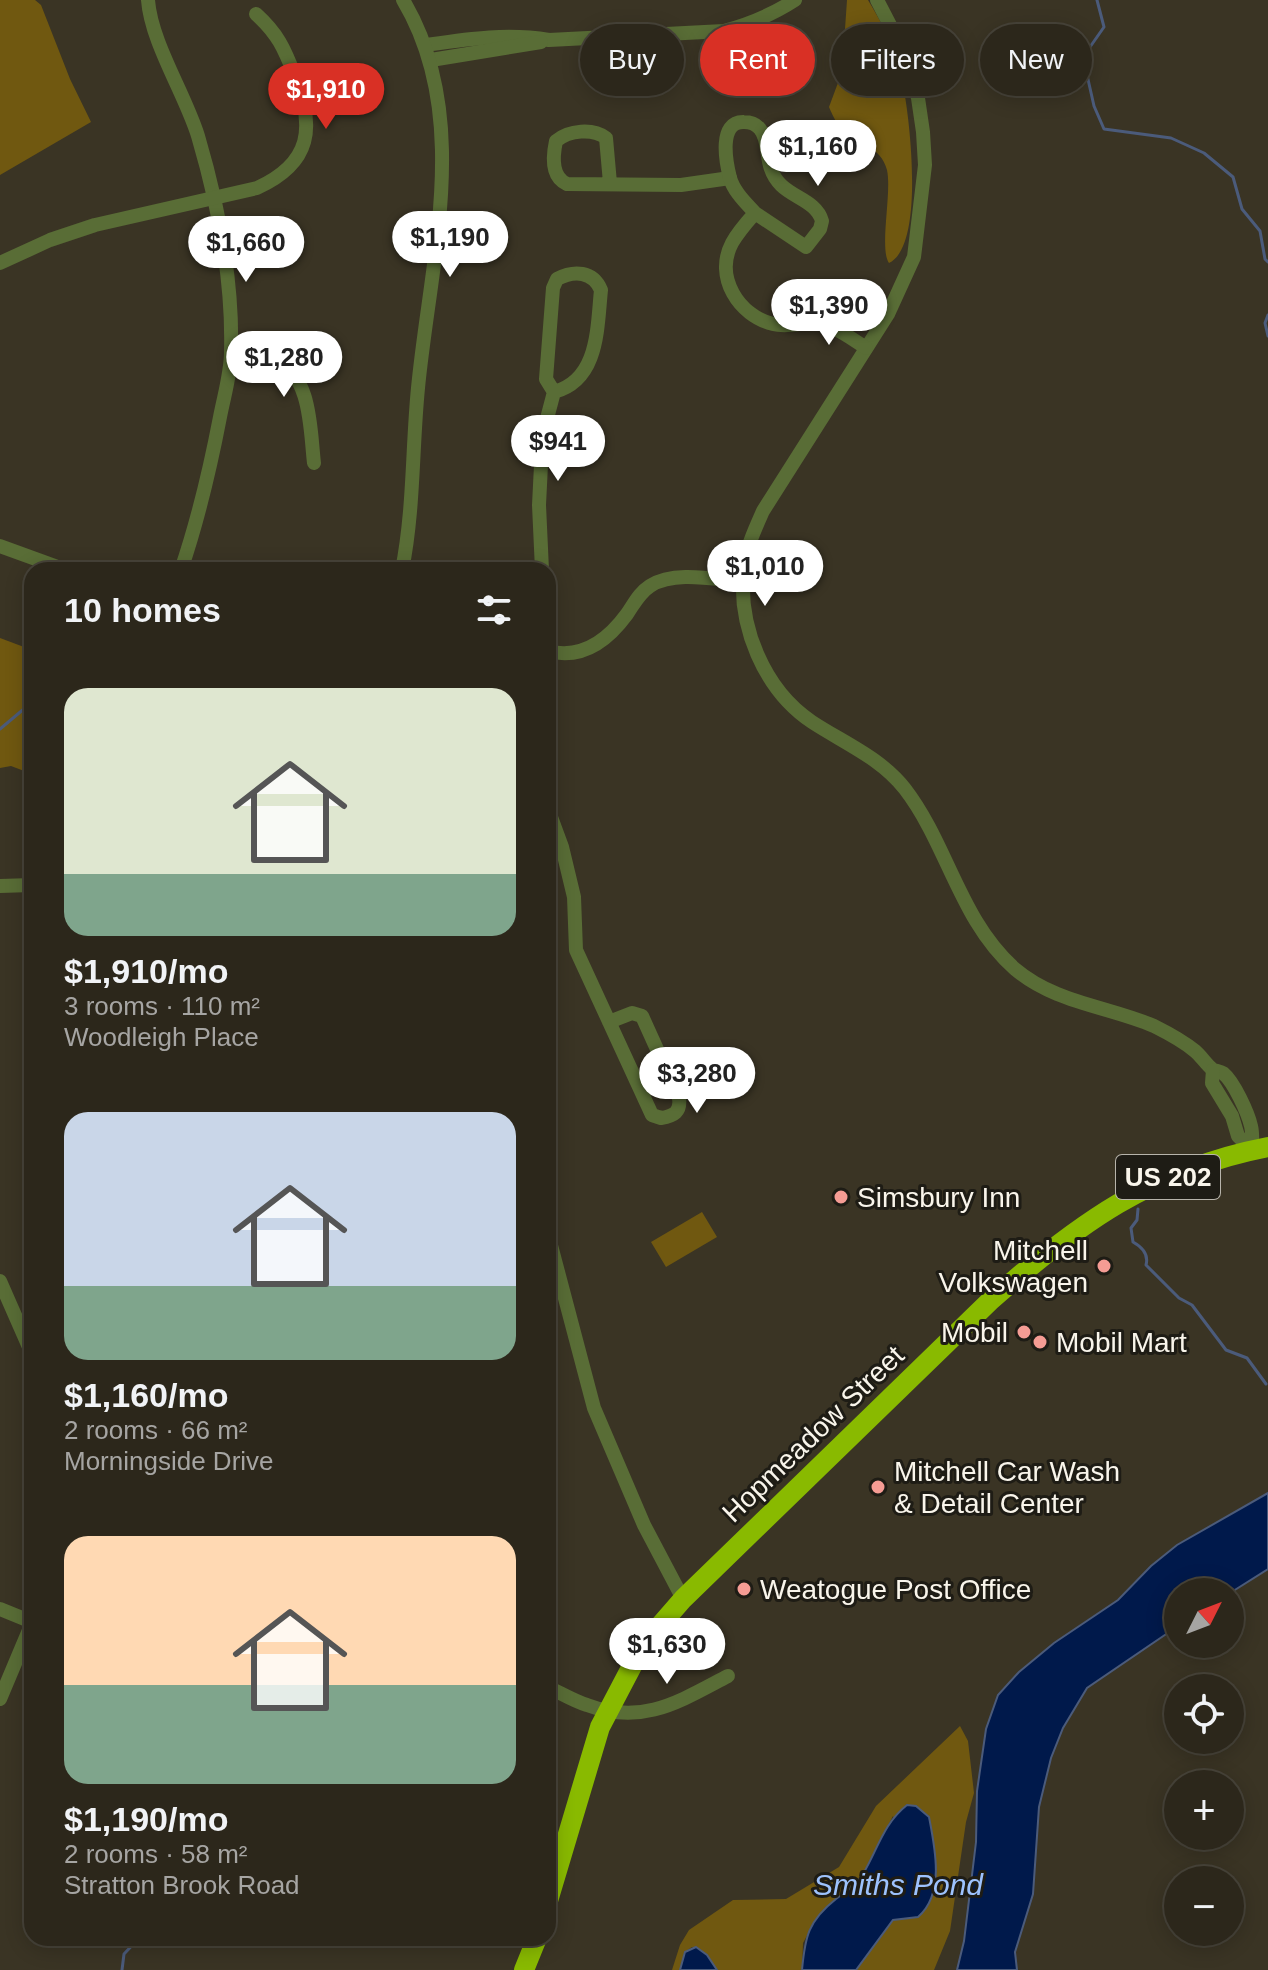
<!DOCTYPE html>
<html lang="en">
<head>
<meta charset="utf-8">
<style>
  :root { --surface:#2c271b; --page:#383328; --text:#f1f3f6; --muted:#a6a5a3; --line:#48443a; --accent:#d93025 }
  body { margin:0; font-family:Arial,sans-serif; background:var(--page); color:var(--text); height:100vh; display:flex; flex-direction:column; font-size:30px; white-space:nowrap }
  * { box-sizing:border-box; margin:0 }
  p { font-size:26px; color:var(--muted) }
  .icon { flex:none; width:44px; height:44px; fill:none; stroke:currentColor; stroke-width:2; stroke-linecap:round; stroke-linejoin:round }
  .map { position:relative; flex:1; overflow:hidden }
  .details { position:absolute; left:24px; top:562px; width:532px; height:1384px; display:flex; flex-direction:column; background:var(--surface); border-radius:24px; box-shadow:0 4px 20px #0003,0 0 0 2px var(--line) }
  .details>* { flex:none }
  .banner { position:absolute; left:580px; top:24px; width:568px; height:72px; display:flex; gap:16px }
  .needle { width:52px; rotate:48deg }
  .controls { position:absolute; left:1164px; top:1578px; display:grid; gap:16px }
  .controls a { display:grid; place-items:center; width:80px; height:80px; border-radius:50%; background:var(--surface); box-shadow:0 4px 20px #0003,0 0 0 2px var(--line); font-size:40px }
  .price { position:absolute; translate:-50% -68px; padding:0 18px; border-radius:28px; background:#fff; color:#222; font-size:26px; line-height:52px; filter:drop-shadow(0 2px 4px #0008) }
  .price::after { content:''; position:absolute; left:50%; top:48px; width:24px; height:18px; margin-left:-12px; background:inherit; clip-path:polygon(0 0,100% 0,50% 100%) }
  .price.on { background:var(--accent); color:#fff }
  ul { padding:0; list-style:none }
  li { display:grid; align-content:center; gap:16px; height:424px; padding:0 40px }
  li span { display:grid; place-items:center; height:248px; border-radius:24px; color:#555 }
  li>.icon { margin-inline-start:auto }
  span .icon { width:144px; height:144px; fill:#fffc; stroke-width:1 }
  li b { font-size:34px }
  h2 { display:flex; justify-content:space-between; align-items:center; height:96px; padding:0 40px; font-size:34px }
  .pill { padding:0 28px; border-radius:36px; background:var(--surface); box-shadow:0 4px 20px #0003,0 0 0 2px var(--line); font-size:28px; line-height:72px }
  .pill.on { background:var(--accent); color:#fff }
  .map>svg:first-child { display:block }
  .green { fill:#705810 }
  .water { fill:#00194b; stroke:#4b5b7b; stroke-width:2 }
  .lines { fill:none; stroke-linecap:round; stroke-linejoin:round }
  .stream { stroke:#4b5b7b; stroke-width:3 }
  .minor { stroke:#596d36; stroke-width:14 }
  .highway { stroke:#89ba00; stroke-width:20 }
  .poi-dot { fill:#f59c94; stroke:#1e1c15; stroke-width:3 }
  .labels { text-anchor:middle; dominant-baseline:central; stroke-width:6; stroke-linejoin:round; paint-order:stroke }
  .shield { fill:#1e1c15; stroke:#b7b4ab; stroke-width:2 }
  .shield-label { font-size:26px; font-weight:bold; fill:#f9f5eb }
  .poi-label { font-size:28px; fill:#f9f5eb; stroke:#1e1c15; text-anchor:start }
  .street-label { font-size:28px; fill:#f9f5eb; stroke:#1e1c15 }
  .water-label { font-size:30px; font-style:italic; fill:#9dc2fd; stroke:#1e1c15 }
</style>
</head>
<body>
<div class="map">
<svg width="1268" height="1970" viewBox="0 0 1268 1970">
  <rect width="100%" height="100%" fill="#3a3424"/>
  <g class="green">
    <path d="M0 0H35L41 5 70 79 91 122 0 175Z"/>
    <path d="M847 0H868C884 26 898 55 903 85 910 119 925 246 889 263 879 249 892 193 887 170 881 146 857 143 842 129 836 123 832 114 829 107L842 72Z"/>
    <path d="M0 638 32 650V774L11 766 0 768Z"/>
    <path d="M702 1212 717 1237 666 1267 651 1242Z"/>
    <path d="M960 1726 968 1741 974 1793 966 1822 950 1931 934 1970H856L893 1920 918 1917 893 1816 862 1876 816 1919 803 1943 802 1970H717L707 1955 692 1947 685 1952 680 1970H672L680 1945 689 1930 733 1900 786 1899 839 1867 876 1806Z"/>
  </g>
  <g class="water">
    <path d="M1268 1493V1569L1230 1593 1178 1592V1626L1087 1688 1063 1728 1051 1758 1039 1807 1033 1894 1015 1952 1017 1970H957L964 1941 976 1842 977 1791 986 1729 998 1695 1019 1672 1054 1643 1118 1600 1151 1566 1177 1545Z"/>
    <path d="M907 1805 916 1806 929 1817C935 1848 945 1894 918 1917L893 1920 856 1970H802C805 1937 808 1921 836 1899 846 1891 857 1885 863 1874 878 1849 883 1824 907 1805Z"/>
    <path d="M696 1947 707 1955 717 1970H680L685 1952Z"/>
  </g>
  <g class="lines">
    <g class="stream">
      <path d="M1097 0 1104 27 1083 57 1094 106 1104 129 1171 138 1204 153 1233 177 1242 209 1260 231 1265 259 1268 262"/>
      <path d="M1268 315 1265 323 1268 336"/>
      <path d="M0 729 25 708 32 709"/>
      <path d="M1138 1209 1137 1220 1131 1228 1133 1242C1142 1247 1149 1254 1146 1265L1179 1298 1192 1305 1226 1350 1247 1358 1266 1384"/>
      <path d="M122 1970 124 1954 139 1938"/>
    </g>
    <g class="minor">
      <path d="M148 0C151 42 185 94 198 136 218 204 233 281 231 352 231 373 224 396 220 417 210 469 198 520 181 570"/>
      <path d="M877 0 904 52 918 98 923 132 925 165 914 257 888 314 763 511C755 529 746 548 744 568 737 625 764 690 812 722 844 743 881 758 905 789 948 845 960 921 1015 969 1055 1003 1107 1006 1154 1026 1168 1033 1183 1041 1195 1051 1201 1056 1206 1064 1212 1069 1215 1071 1220 1071 1223 1073 1234 1082 1248 1113 1251 1126 1253 1134 1252 1143 1252 1150"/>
      <path d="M426 45C468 39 507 33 549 40L724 31C750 24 772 15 795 0"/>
      <path d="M431 60 541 42"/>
      <path d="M610 183 606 138C593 128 569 130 556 141 553 155 551 177 567 184L681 185 730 178"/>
      <path d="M755 213C746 203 734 192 730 178 726 162 718 121 744 122 750 122 756 124 760 129 772 143 762 166 781 185 794 198 817 202 822 221L820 229 806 247 755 213C747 222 738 232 732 243 714 277 739 316 773 324 788 328 802 322 817 323 835 326 851 338 866 348"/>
      <path d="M0 263 50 240 95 225 257 188C312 163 315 127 295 76 284 48 278 34 256 14"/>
      <path d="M231 352C245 354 263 353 275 359 312 376 310 430 314 463"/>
      <path d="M0 546 66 570"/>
      <path d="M402 570C414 510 412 449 418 388 430 261 473 117 403 0"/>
      <path d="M542 570 539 505 541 465 545 426 554 392 546 379 553 288 557 279C574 270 593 271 601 290 597 328 599 380 554 392"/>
      <path d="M548 651C582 660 608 640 627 614 634 604 639 593 650 586 675 570 716 580 743 582"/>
      <path d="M548 809 562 847 574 897 576 950 652 1115 661 1118C674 1116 681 1112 679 1098L642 1016 632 1013 609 1022"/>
      <path d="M0 886 32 885"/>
      <path d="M1213 1070 1212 1083 1232 1116 1238 1136 1252 1150"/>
      <path d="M548 1234 594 1408 644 1525 683 1599"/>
      <path d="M0 1281 32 1354"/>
      <path d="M0 1609 32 1622"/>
      <path d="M548 1687C561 1693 574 1701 587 1705 643 1726 680 1701 728 1676"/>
      <path d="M0 1699 32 1623"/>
    </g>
    <g class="highway">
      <path d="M548 1901 600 1727 643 1645 683 1599 990 1301C1076 1225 1153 1169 1268 1147"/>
      <path d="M524 1970 537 1938"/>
    </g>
  </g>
  <g class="poi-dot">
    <circle cx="841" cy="1197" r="8"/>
    <circle cx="1104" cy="1266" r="8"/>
    <circle cx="1024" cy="1332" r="8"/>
    <circle cx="1040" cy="1342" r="8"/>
    <circle cx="878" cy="1487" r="8"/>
    <circle cx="744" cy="1589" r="8"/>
  </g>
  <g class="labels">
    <rect class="shield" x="1116" y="1155" width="104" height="44" rx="6"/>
    <g class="shield-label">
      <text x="1168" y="1177">US 202</text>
    </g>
    <g class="poi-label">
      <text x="857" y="1197">Simsbury Inn</text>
      <text x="1088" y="1250" text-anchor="end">Mitchell<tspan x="1088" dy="32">Volkswagen</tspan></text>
      <text x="1008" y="1332" text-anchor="end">Mobil</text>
      <text x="1056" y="1342">Mobil Mart</text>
      <text x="894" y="1471">Mitchell Car Wash<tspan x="894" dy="32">&amp; Detail Center</tspan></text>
      <text x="760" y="1589">Weatogue Post Office</text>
    </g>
    <g class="street-label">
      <text transform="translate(813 1434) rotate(-44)">Hopmeadow Street</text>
    </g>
    <g class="water-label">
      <text x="898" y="1884">Smiths Pond</text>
    </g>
  </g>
</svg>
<div class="controls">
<a><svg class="needle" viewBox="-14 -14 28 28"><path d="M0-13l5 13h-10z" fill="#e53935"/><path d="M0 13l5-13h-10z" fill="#a6a5a3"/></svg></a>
<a><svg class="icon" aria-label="locate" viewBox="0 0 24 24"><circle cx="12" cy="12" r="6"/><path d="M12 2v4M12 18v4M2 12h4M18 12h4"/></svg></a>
<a>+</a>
<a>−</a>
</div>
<b class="price on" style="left:326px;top:131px">$1,910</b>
<b class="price" style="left:818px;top:188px">$1,160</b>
<b class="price" style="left:450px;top:279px">$1,190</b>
<b class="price" style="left:246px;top:284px">$1,660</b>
<b class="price" style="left:829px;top:347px">$1,390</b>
<b class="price" style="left:284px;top:399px">$1,280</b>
<b class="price" style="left:558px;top:483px">$941</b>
<b class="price" style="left:765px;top:608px">$1,010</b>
<b class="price" style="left:697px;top:1115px">$3,280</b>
<b class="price" style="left:667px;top:1686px">$1,630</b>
<div class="banner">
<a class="pill">Buy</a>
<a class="pill on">Rent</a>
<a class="pill">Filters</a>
<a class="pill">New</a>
</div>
<section class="details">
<h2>10 homes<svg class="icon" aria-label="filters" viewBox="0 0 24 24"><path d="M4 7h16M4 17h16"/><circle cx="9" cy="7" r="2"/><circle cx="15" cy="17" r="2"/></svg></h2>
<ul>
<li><span style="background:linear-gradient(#dfe7d0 75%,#7fa58c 0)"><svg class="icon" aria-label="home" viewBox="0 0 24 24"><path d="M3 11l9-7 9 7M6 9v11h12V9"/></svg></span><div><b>$1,910/mo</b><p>3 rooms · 110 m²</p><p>Woodleigh Place</p></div></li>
<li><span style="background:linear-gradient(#c9d6e8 70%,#7fa58c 0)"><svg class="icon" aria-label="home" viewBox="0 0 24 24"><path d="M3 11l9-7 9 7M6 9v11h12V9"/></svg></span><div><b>$1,160/mo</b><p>2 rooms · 66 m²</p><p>Morningside Drive</p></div></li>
<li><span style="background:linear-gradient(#ffd9b3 60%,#7fa58c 0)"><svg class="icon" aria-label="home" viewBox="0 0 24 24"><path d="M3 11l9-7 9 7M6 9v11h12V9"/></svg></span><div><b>$1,190/mo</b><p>2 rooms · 58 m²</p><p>Stratton Brook Road</p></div></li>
</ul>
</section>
</div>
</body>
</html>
